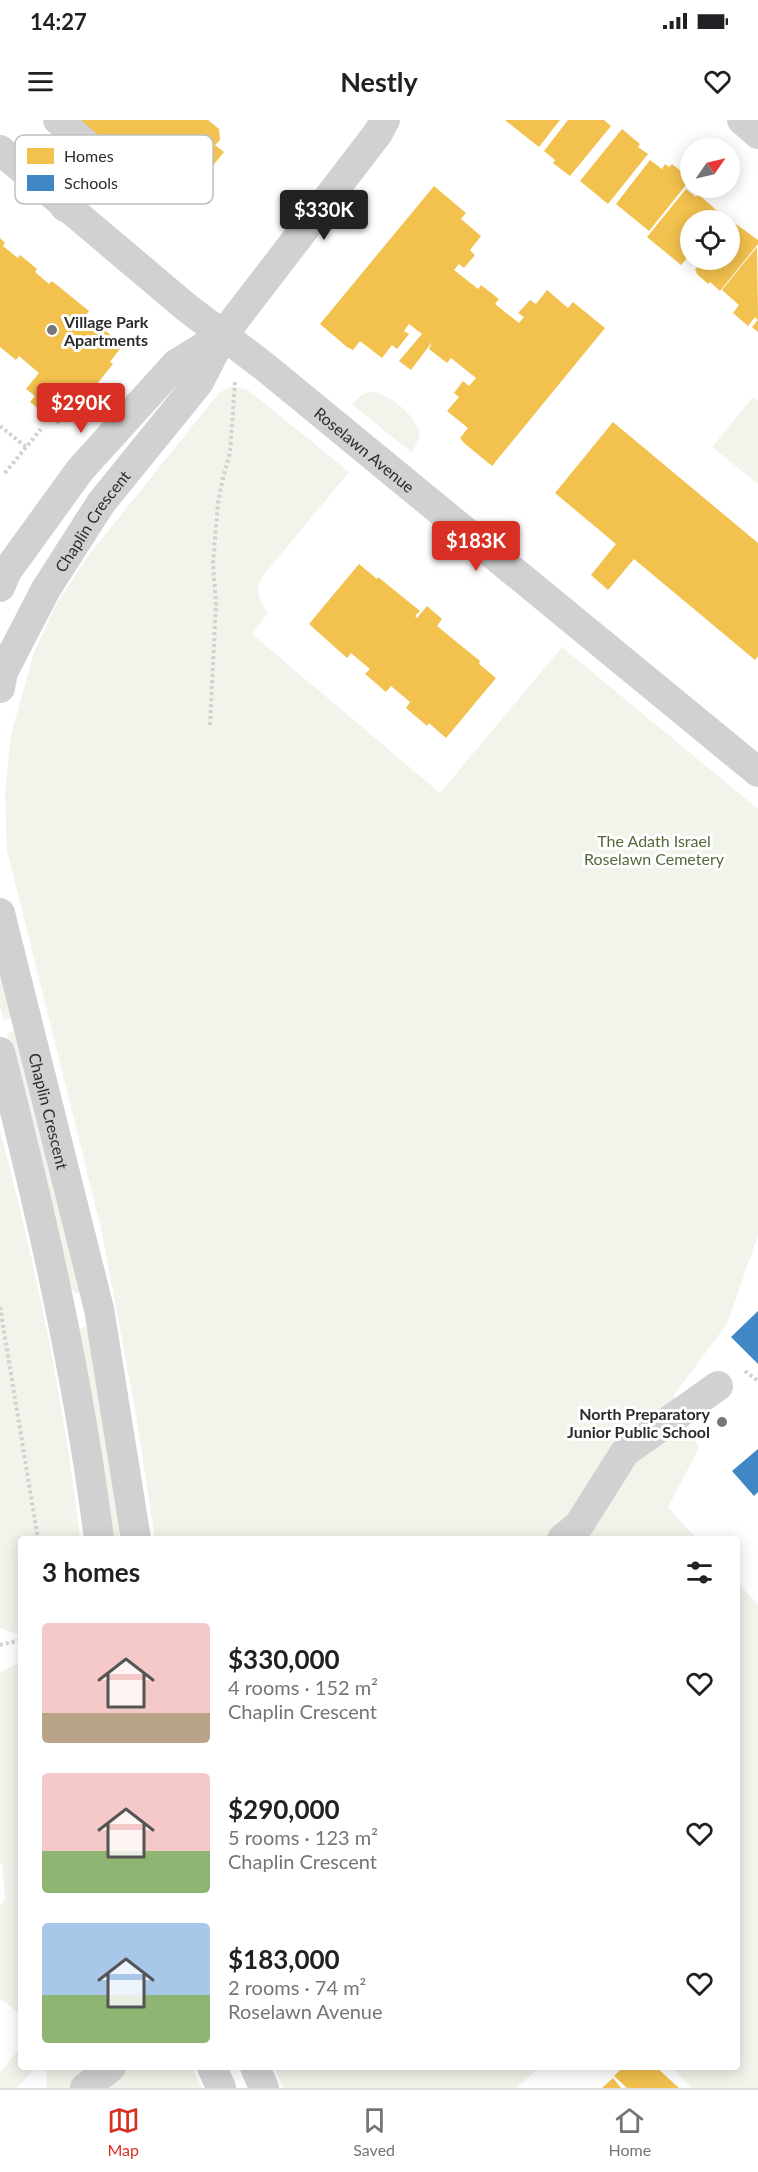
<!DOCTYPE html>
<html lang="en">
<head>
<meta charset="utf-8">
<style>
  :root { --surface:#fff; --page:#f6f6f6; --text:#202124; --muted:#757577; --line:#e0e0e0; --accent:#d93025 }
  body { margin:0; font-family:Lato,sans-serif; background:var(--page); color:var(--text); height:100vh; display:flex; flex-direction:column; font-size:22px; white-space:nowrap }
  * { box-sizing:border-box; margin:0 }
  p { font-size:20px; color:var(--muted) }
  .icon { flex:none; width:33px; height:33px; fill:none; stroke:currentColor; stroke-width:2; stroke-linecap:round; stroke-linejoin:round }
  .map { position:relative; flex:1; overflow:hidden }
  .details { position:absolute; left:18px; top:1416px; width:722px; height:534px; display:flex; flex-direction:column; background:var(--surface); border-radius:6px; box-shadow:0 3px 15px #0003 }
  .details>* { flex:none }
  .needle { width:39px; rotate:56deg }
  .controls { position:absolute; left:680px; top:18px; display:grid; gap:12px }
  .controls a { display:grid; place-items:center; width:60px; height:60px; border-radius:50%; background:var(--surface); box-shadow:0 3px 15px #0003; font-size:30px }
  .price { position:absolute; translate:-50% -51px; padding:0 14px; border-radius:6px; background:var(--accent); color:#fff; font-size:20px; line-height:39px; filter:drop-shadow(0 2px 3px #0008) }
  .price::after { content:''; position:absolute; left:50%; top:36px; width:18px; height:14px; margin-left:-9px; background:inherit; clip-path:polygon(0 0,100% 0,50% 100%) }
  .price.active { background:#222; color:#fff }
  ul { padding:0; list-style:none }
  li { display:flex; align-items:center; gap:18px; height:150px; padding:0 24px }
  li span { display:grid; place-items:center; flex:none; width:168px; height:120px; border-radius:6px; color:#555 }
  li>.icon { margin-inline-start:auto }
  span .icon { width:72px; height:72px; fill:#fffc; stroke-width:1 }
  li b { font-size:26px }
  h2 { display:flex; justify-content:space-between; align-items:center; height:72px; padding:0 24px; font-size:26px }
  .status { display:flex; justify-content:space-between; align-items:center; height:42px; padding:0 30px; background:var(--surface); direction:ltr }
  .status svg { height:16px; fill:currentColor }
  header { display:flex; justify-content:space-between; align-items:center; height:78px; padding:0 24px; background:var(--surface); font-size:27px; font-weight:700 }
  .tab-bar { display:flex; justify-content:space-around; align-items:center; height:84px; border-top:2px solid var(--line); background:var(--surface); font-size:16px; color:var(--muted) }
  .tab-bar a { display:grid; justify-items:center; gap:3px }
  .tab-bar .active { color:var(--accent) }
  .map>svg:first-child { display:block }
  .green { fill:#f1f4ea }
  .homes { fill:#f2c14e }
  .schools { fill:#3f88c5 }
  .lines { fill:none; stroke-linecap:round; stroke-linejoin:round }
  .path { stroke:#d1d1d1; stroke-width:4; stroke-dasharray:3 3; stroke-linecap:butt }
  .minor { stroke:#d1d1d1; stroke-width:30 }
  .poi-dot { fill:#767676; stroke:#fff; stroke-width:2 }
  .labels { text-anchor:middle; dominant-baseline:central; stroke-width:6; stroke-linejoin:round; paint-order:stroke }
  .poi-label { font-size:16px; font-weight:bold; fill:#2c2c2c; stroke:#fff; text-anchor:start }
  .street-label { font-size:16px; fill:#2c2c2c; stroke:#fff }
  .park-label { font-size:16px; fill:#556839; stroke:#fff }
  .key { fill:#fff; stroke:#c0c0c0; stroke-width:1.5 }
  .key-label { font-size:16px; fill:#2c2c2c }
</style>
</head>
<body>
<div class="status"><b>14:27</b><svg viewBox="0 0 49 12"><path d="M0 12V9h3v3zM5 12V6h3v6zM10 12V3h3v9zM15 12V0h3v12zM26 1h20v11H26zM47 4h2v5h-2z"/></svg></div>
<header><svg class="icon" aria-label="menu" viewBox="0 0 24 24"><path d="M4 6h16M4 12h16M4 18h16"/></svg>Nestly<svg class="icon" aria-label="heart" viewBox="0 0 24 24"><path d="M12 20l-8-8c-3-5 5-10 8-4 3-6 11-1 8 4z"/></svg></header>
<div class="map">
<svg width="758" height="1968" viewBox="0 0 758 1968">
  <rect width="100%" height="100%" fill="#fff"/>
  <g class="green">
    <path d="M231 266 248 270 349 352 262 457C255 472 259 480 268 493L252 514 440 673 562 527 758 689V1115L727 1204 674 1275 699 1328 668 1387 697 1419H155L135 1289 101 1108 7 731 5 675 11 615 34 532 57 483 88 436 219 273Z"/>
    <path d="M375 272C393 277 416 296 420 315L412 333 352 284 365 273Z"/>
    <path d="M753 277 758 281V364L712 327Z"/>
    <path d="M0 834 17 896 4 900 0 886Z"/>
    <path d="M20 909 81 1171 77 1174 70 1169 41 1043 7 914Z"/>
    <path d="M0 1010C35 1143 65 1283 80 1419H21V1535L18 1514 0 1508Z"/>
    <path d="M83 1207H88L127 1419H111L78 1212Z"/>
    <path d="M737 1462 758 1485V1968H692L671 1947H736Z"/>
    <path d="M21 1542V1895L0 1878V1785L5 1779 2 1745 0 1743V1552Z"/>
    <path d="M21 1927V1947H35L17 1968H0V1953Z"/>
    <path d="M46 1947H192L202 1968H47Z"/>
    <path d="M274 1947H539L517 1968H283Z"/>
  </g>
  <g class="homes">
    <path d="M63 0H208L219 9 220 20 215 25 224 32 184 81 175 74 171 79 160 80Z"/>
    <path d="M505 0H560L539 27Z"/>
    <path d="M568 0H604L611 6 570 56 553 43 555 40 544 31Z"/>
    <path d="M622 9 640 24 638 27 648 34 608 84 580 61Z"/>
    <path d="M650 40 662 49 665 44 669 47 672 44 690 58V60L649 111 616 84Z"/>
    <path d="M434 66 466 93 461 99 481 116 470 130 475 135 464 148 459 144 454 150 478 169 481 165 499 179 495 184 519 203 524 197 518 193 530 180 536 184 547 170 568 188 573 182 605 208 492 346 464 323 460 318 468 308 447 291 459 277 454 273 463 261 469 266 476 258 451 238 447 243 429 229 432 222 411 250 399 241 422 214 409 204 404 211 409 214 397 229 392 225 382 238 360 221 353 230 347 227 320 204Z"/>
    <path d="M686 69 696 77 698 74 722 95 718 100H690V135L681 145 647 117Z"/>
    <path d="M733 102 758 120V124L720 171 710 162 708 164 696 153 697 152 695 150 703 140H729V108Z"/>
    <path d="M0 118 5 123 3 126 18 138 20 135 37 149 35 152 49 164 52 161 89 191 86 195 123 225 110 242 113 244 84 280 80 277 58 304 30 282 35 276 26 269 39 253 19 236 16 240 0 227Z"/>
    <path d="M757 127 758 200 755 197 748 206 733 193 739 185 722 170Z"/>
    <path d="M758 200V212L752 207Z"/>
    <path d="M613 302 758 423V536L755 540 634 439 608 470 591 455 616 424 555 373Z"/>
    <path d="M359 444 377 459 378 457 420 491 415 496 417 498 427 486 442 499 437 506 480 541 479 544 496 558 446 618 429 603 427 606 406 588 410 582 391 566 386 572 365 554 370 549 351 533 347 538 309 504Z"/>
    <path d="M623 1947H656L679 1968H627L614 1956Z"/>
    <path d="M613 1958 621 1968H602Z"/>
  </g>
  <g class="schools">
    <path d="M758 1191V1244L731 1217Z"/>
    <path d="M758 1329V1372L754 1376 732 1351Z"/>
  </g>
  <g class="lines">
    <g class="path">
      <path d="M0 306 26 327"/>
      <path d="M5 353 41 309"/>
      <path d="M210 605 216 485 213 443 218 383 223 358 230 333 235 262"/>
      <path d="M0 1187 38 1419"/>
      <path d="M745 1251 758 1261"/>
      <path d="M0 1525 21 1520"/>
    </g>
    <g class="minor">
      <path d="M58 0 94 31 95 49 85 64 65 87"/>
      <path d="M742 0 758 14"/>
      <path id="s1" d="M0 30 186 187 265 247 758 652"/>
      <path d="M0 467 7 451 80 350 176 244 223 215"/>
      <path id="s2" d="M0 568 3 552 46 469 101 383 199 262 223 215 378 13 385 0"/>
      <path id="s3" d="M0 793 99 1189 136 1419"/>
      <path d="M0 932C41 1092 78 1254 99 1419"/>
      <path d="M562 1419 579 1405 625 1332 718 1266"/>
      <path d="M212 1947 221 1968"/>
      <path d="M255 1947 264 1968"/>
      <path d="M85 1968 111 1947"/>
    </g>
  </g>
  <g class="poi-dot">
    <circle cx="52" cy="210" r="6"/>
    <circle cx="722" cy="1302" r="6"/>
  </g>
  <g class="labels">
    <g class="poi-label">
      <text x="64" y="201">Village Park<tspan x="64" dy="18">Apartments</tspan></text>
      <text x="710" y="1293" text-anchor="end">North Preparatory<tspan x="710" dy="18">Junior Public School</tspan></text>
    </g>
    <g class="street-label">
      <text stroke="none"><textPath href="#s1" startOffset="472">Roselawn Avenue</textPath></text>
      <text stroke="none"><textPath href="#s2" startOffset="192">Chaplin Crescent</textPath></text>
      <text stroke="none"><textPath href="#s3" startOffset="204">Chaplin Crescent</textPath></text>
    </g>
    <g class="park-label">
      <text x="654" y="720">The Adath Israel<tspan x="654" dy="18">Roselawn Cemetery</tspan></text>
    </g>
  </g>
  <rect x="15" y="15" width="198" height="69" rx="9" class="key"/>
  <rect x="27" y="28" width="27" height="16" fill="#f2c14e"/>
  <rect x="27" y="55" width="27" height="16" fill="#3f88c5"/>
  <g class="key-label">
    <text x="64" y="42">Homes</text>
    <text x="64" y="69">Schools</text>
  </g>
</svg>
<div class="controls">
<a><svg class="needle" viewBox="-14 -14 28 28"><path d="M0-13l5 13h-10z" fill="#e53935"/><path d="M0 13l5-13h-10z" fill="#757577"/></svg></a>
<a><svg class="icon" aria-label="locate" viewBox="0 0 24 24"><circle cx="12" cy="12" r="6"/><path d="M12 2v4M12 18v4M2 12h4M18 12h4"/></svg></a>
</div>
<b class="price active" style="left:324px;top:121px">$330K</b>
<b class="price" style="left:81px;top:314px">$290K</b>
<b class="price" style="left:476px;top:452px">$183K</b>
<section class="details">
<h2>3 homes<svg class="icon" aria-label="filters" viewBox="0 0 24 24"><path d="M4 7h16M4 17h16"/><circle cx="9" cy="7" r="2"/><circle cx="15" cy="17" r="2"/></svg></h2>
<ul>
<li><span style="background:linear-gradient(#f6c9c9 75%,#b9a48a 0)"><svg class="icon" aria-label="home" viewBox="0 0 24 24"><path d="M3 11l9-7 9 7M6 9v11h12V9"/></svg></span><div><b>$330,000</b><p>4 rooms · 152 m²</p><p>Chaplin Crescent</p></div><svg class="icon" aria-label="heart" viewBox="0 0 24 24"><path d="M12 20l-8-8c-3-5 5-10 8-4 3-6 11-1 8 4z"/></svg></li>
<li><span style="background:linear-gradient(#f6c9c9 65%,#8fb573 0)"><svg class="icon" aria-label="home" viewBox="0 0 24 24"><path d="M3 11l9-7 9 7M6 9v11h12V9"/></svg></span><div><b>$290,000</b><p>5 rooms · 123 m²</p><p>Chaplin Crescent</p></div><svg class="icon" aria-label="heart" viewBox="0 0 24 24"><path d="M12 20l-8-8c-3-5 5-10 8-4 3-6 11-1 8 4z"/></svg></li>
<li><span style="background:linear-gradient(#a9c7e8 60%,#8fb573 0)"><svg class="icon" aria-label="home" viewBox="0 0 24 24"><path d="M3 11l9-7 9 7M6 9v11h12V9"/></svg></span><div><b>$183,000</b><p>2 rooms · 74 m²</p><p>Roselawn Avenue</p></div><svg class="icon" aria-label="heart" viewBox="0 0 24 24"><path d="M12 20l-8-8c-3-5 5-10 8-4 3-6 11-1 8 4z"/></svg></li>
</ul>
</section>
</div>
<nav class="tab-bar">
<a class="active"><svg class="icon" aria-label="map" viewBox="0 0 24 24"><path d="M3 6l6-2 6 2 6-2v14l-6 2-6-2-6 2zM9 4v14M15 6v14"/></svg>Map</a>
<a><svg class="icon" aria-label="saved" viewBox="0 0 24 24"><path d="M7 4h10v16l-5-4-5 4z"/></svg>Saved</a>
<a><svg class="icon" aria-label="home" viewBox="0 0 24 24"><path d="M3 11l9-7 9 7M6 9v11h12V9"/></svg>Home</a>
</nav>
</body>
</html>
